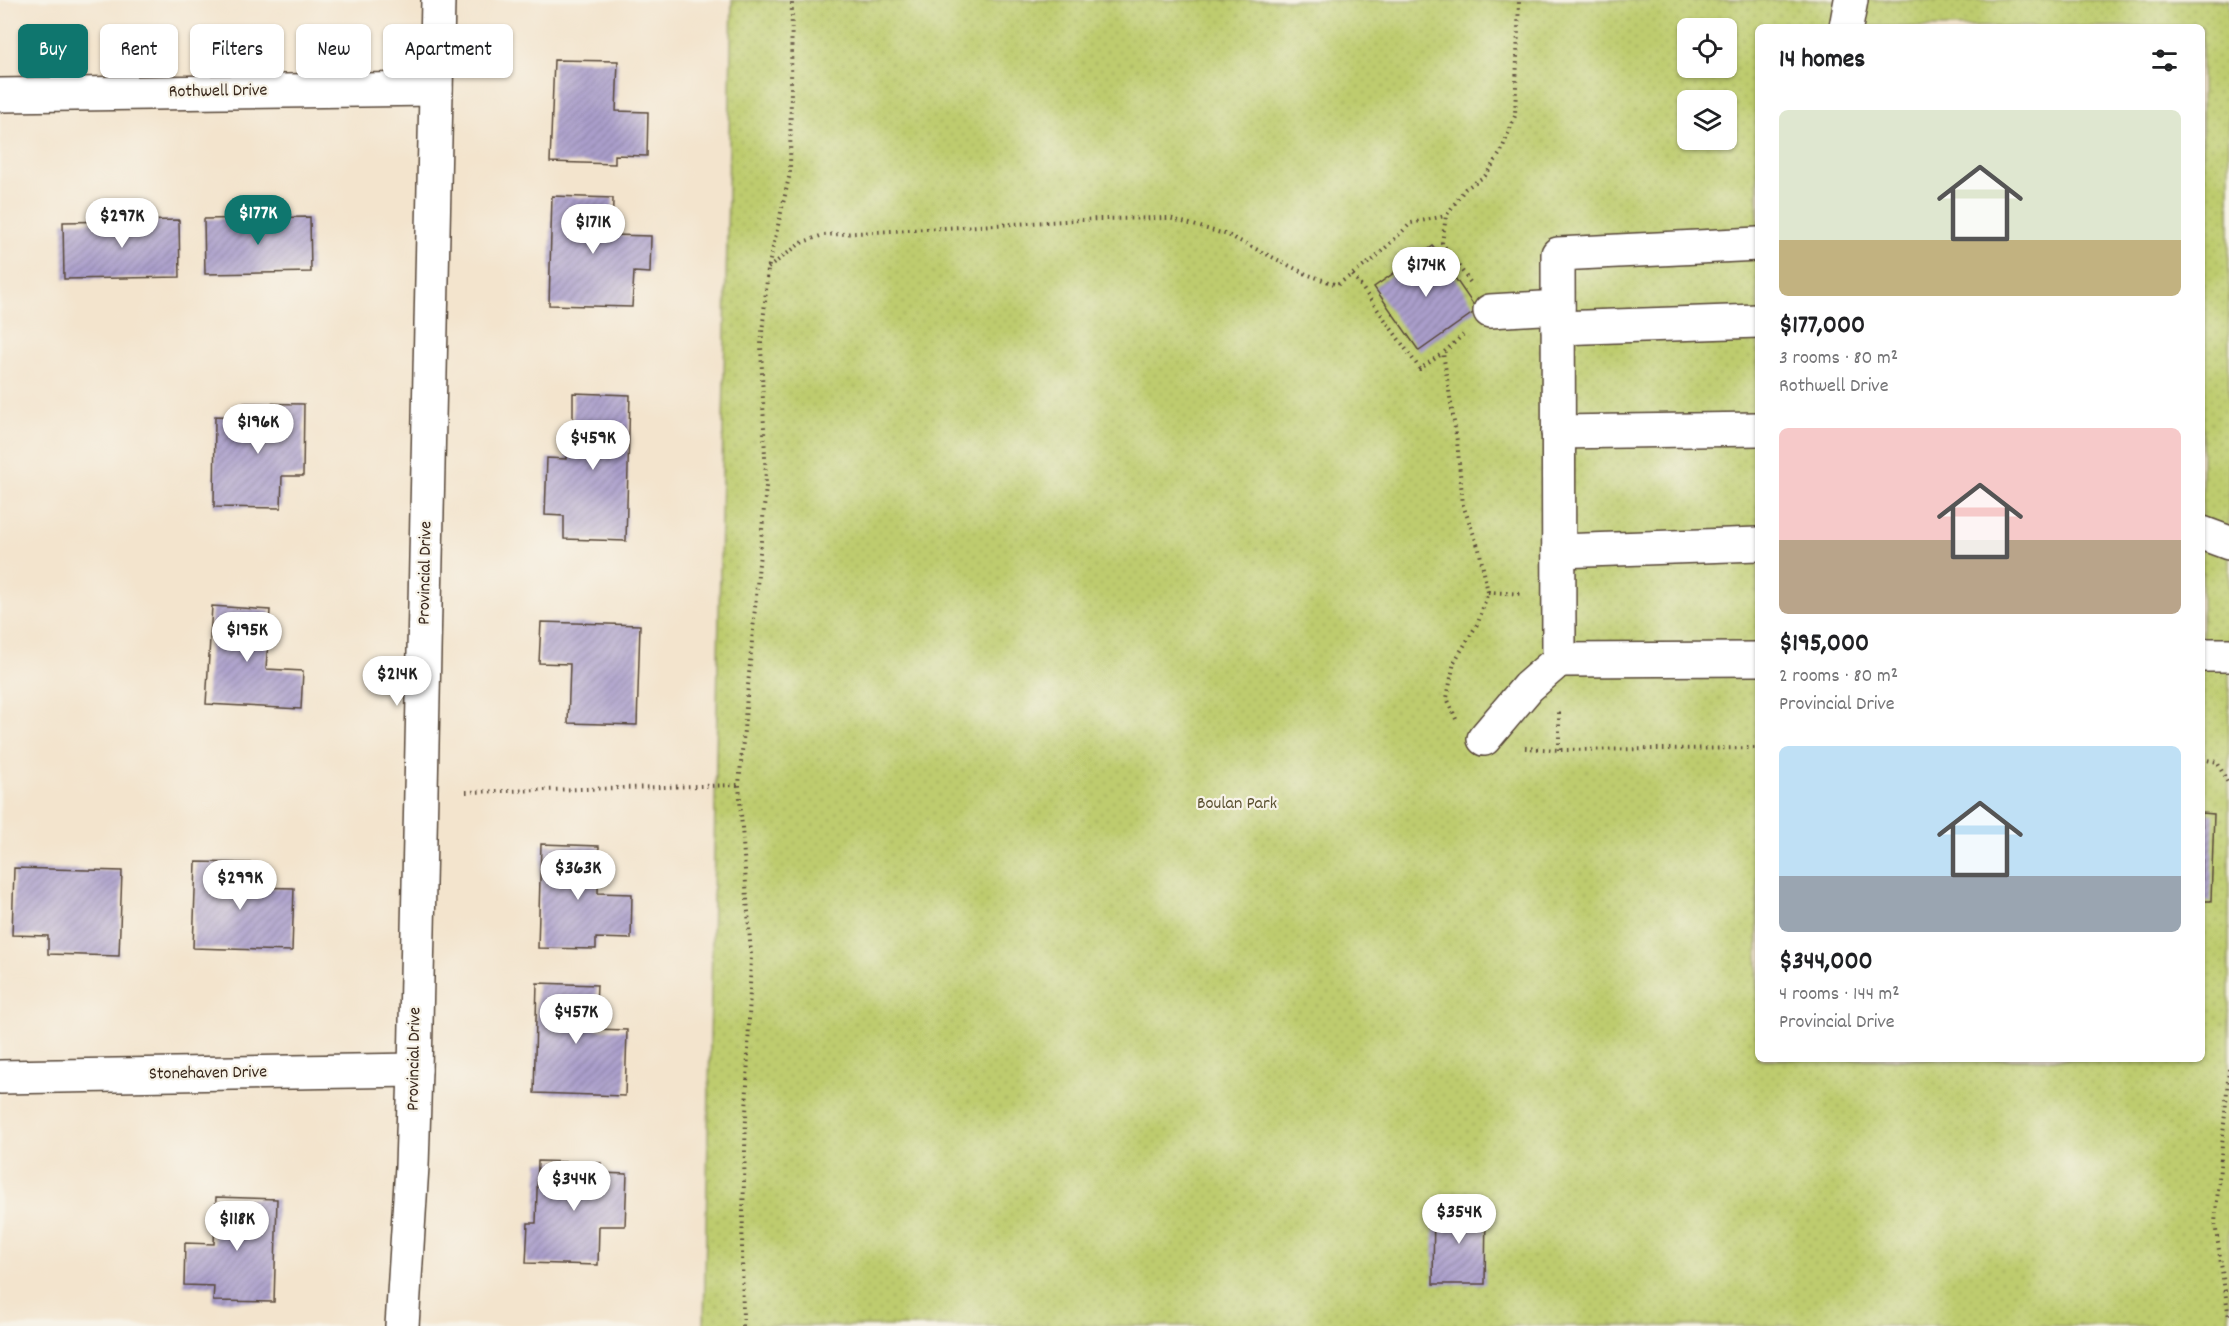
<!DOCTYPE html>
<html lang="en">
<head>
<meta charset="utf-8">
<style>
  :root { --surface:#fff; --page:#f2f2f2; --text:#202124; --muted:#757577; --accent:#0f766e }
  body { margin:0; font-family:Dekko,sans-serif; background:var(--page); color:var(--text); height:100vh; display:flex; flex-direction:column; font-size:22px; white-space:nowrap }
  * { box-sizing:border-box; margin:0 }
  p { font-size:20px; color:var(--muted) }
  .icon { flex:none; width:33px; height:33px; fill:none; stroke:currentColor; stroke-width:2; stroke-linecap:round; stroke-linejoin:round }
  .map { position:relative; flex:1; overflow:hidden }
  .side { position:absolute; left:1755px; top:24px; width:450px; height:1038px; display:flex; flex-direction:column; background:var(--surface); border-radius:9px; box-shadow:0 2px 4px #0004 }
  .side>* { flex:none }
  .hud { position:absolute; left:18px; top:24px; width:570px; height:54px; display:flex; gap:12px }
  .controls { position:absolute; left:1677px; top:18px; display:grid; gap:12px }
  .controls a { display:grid; place-items:center; width:60px; height:60px; border-radius:9px; background:var(--surface); box-shadow:0 2px 4px #0004; font-size:30px }
  .price { position:absolute; translate:-50% -51px; padding:0 14px; border-radius:21px; background:#fff; color:#222; font-size:20px; line-height:39px; filter:drop-shadow(0 2px 3px #0008) }
  .price::after { content:''; position:absolute; left:50%; top:36px; width:18px; height:14px; margin-left:-9px; background:inherit; clip-path:polygon(0 0,100% 0,50% 100%) }
  .price.on { background:var(--accent); color:#fff }
  ul { padding:0; list-style:none }
  li { display:grid; align-content:center; gap:12px; height:318px; padding:0 24px }
  li span { display:grid; place-items:center; height:186px; border-radius:9px; color:#555 }
  li>.icon { margin-inline-start:auto }
  span .icon { width:108px; height:108px; fill:#fffc; stroke-width:1 }
  li b { font-size:26px }
  h2 { display:flex; justify-content:space-between; align-items:center; height:72px; padding:0 24px; font-size:26px }
  .pill { padding:0 21px; border-radius:9px; background:var(--surface); box-shadow:0 2px 4px #0004; font-size:21px; line-height:54px }
  .pill.on { background:var(--accent); color:#fff }
  .map>svg:first-child { display:block }
  .park { fill:url(#park-dots); stroke:#7c7b46; stroke-width:1.5; fill-rule:evenodd }
  .building { fill:url(#building-hatch) }
  .lines { fill:none; stroke-linecap:round; stroke-linejoin:round }
  .minor-casing { stroke:#574638; stroke-width:36 }
  .path { stroke:#574638; stroke-width:4; stroke-dasharray:1.5 4.5; stroke-linecap:butt }
  .minor { stroke:#fff; stroke-width:33 }
  .labels { text-anchor:middle; dominant-baseline:central; stroke-width:4.5; stroke-linejoin:round; paint-order:stroke }
  .street-label { font-size:18px; fill:#3b2a1e; stroke:#f7f3e8 }
  .park-label { font-size:18px; fill:#5c5232; stroke:#f7f3e8 }
</style>
</head>
<body>
<div class="map">
<svg width="2229" height="1326" viewBox="0 0 2229 1326">
  <defs>
    <pattern id="park-dots" width="8" height="8" patternUnits="userSpaceOnUse" patternTransform="scale(1.5)"><rect width="8" height="8" fill="#becc6e"/><path d="M2 2h.1M6 6h.1" fill="none" stroke="#a4af5f" stroke-width="1.8" stroke-linecap="round"/></pattern>
    <pattern id="building-hatch" width="6" height="6" patternUnits="userSpaceOnUse" patternTransform="scale(1.5)"><rect width="6" height="6" fill="#ab9fcc"/><path d="M-1 1l2-2M0 6l6-6M5 7l2-2" fill="none" stroke="#8c82a5"/></pattern>
  </defs>
  <rect width="100%" height="100%" fill="#f7f3e8"/>
  <filter id="ink" filterUnits="userSpaceOnUse"><feTurbulence type="fractalNoise" baseFrequency=".0167" numOctaves="2"/><feDisplacementMap in="SourceGraphic" scale="12" xChannelSelector="R" yChannelSelector="G"/><feConvolveMatrix kernelMatrix="1 2 1 2 8 2 1 2 1" color-interpolation-filters="sRGB"/></filter>
  <filter id="wash" filterUnits="userSpaceOnUse"><feTurbulence type="fractalNoise" baseFrequency=".008" numOctaves="4" result="noise"/><feDisplacementMap in="SourceGraphic" scale="24" xChannelSelector="R" yChannelSelector="G"/><feGaussianBlur stdDeviation="1.35" result="paint"/><feColorMatrix in="noise" values="0 0 0 0 0 0 0 0 0 0 0 0 0 0 0 0 0 1.4 0 .05"/><feComposite in="paint" operator="in"/></filter>
  <g filter="url(#wash)">
    <rect width="100%" height="100%" fill="#f3e4cd"/>
    <path class="park" d="M732 0H2229V1326H704ZM1758 27H2202V1059H1758ZM1688 28H1726V68H1688ZM1688 100H1726V140H1688Z"/>
    <g id="blocks">
      <g class="building">
        <path d="M554 60 618 61 616 111 648 112 647 156 615 155V164L550 162Z"/>
        <path d="M552 196 613 198 612 235 651 236 650 273 634 272 632 307 549 305Z"/>
        <path d="M310 217 311 272 205 274 204 219Z"/>
        <path d="M179 220 180 277 64 279 63 222Z"/>
        <path d="M1433 246 1477 310 1419 351 1374 287Z"/>
        <path d="M573 393 630 395 626 541 564 539V516L545 515 547 458 566 459V442H573Z"/>
        <path d="M244 403 304 404 303 476H282L281 508 214 507 215 416 243 417Z"/>
        <path d="M212 606 270 610 266 669 303 671 301 709 206 704Z"/>
        <path d="M541 622 640 625 637 725 568 723 570 664 539 663Z"/>
        <path d="M2202 813 2214 814 2211 901H2202Z"/>
        <path d="M541 844 599 846 598 893 632 894 631 939 596 938V949L538 948Z"/>
        <path d="M196 862 251 863 249 887 294 888 292 951 193 948Z"/>
        <path d="M14 868 122 871 119 956 48 954V936L12 935Z"/>
        <path d="M537 983 597 985 595 1029 627 1030 625 1096 534 1093Z"/>
        <path d="M538 1161 601 1163 600 1173 627 1174 625 1226H599L598 1265 526 1263 528 1223H536Z"/>
        <path d="M216 1197 277 1199 274 1302 213 1301 214 1286 184 1285 185 1243 214 1244Z"/>
        <path d="M1434 1206 1486 1207 1485 1284H1433Z"/>
      </g>
    </g>
  </g>
  <g filter="url(#ink)">
    <use href="#blocks" fill-opacity="0" stroke="#574638" stroke-width="1.5"/>
    <g class="lines">
      <g class="minor-casing">
        <g id="minor">
          <path d="M1846 27 1851 0"/>
          <path d="M0 95 436 89"/>
          <path d="M1758 244 1558 254 1559 660 1758 659"/>
          <path d="M1490 311 1558 307"/>
          <path d="M1558 328 1758 321"/>
          <path d="M1558 432 1758 429"/>
          <path d="M2202 533 2229 543"/>
          <path d="M1559 551 1758 544"/>
          <path d="M2202 655H2229"/>
          <path d="M1484 739 1528 687 1559 660"/>
          <path d="M0 1077 415 1070"/>
          <path d="M402 1326 412 1166 415 1070 438 0"/>
        </g>
      </g>
      <g class="path">
        <path d="M768 268 801 243 823 235 1099 219 1169 218 1228 235 1306 274 1337 285 1374 259 1411 223 1445 216"/>
        <path d="M1353 275 1420 369 1443 353"/>
        <path d="M1470 282 1442 243 1446 216 1465 189 1485 176 1501 152 1515 116 1519 0"/>
        <path d="M1488 592 1523 594"/>
        <path d="M1456 719 1447 698 1454 662 1478 623 1488 592 1479 549 1463 505 1457 441 1443 353 1463 335"/>
        <path d="M1525 748 1559 750 1758 748"/>
        <path d="M1559 750V709"/>
        <path d="M2202 759 2217 762 2229 785"/>
        <path d="M466 792 739 785"/>
        <path d="M2229 1069 2215 1223 2229 1318"/>
        <path d="M743 1326 742 1246 751 955 739 785 766 486 761 344 768 269 790 173 792 0"/>
      </g>
      <use href="#minor" class="minor"/>
    </g>
  </g>
  <g class="labels">
    <g class="street-label">
      <text transform="translate(218 92) rotate(-1)">Rothwell Drive</text>
      <text transform="translate(426 573) rotate(-89)">Provincial Drive</text>
      <text transform="translate(415 1059) rotate(-89)">Provincial Drive</text>
      <text transform="translate(208 1074) rotate(-1)">Stonehaven Drive</text>
    </g>
    <g class="park-label">
      <text x="1237" y="804">Boulan Park</text>
    </g>
  </g>
</svg>
<div class="controls">
<a><svg class="icon" aria-label="locate" viewBox="0 0 24 24"><circle cx="12" cy="12" r="6"/><path d="M12 2v4M12 18v4M2 12h4M18 12h4"/></svg></a>
<a><svg class="icon" aria-label="layers" viewBox="0 0 24 24"><path d="M12 4l9 5-9 5-9-5zM3 14l9 5 9-5"/></svg></a>
</div>
<b class="price on" style="left:258px;top:246px">$177K</b>
<b class="price" style="left:122px;top:249px">$297K</b>
<b class="price" style="left:593px;top:255px">$171K</b>
<b class="price" style="left:1426px;top:298px">$174K</b>
<b class="price" style="left:258px;top:455px">$196K</b>
<b class="price" style="left:593px;top:471px">$459K</b>
<b class="price" style="left:247px;top:663px">$195K</b>
<b class="price" style="left:397px;top:707px">$214K</b>
<b class="price" style="left:578px;top:901px">$363K</b>
<b class="price" style="left:240px;top:911px">$299K</b>
<b class="price" style="left:576px;top:1045px">$457K</b>
<b class="price" style="left:574px;top:1212px">$344K</b>
<b class="price" style="left:1459px;top:1245px">$354K</b>
<b class="price" style="left:237px;top:1252px">$118K</b>
<div class="hud">
<a class="pill on">Buy</a>
<a class="pill">Rent</a>
<a class="pill">Filters</a>
<a class="pill">New</a>
<a class="pill">Apartment</a>
</div>
<section class="side">
<h2>14 homes<svg class="icon" aria-label="filters" viewBox="0 0 24 24"><path d="M4 7h16M4 17h16"/><circle cx="9" cy="7" r="2"/><circle cx="15" cy="17" r="2"/></svg></h2>
<ul>
<li><span style="background:linear-gradient(#dfe7d0 70%,#c2b280 0)"><svg class="icon" aria-label="home" viewBox="0 0 24 24"><path d="M3 11l9-7 9 7M6 9v11h12V9"/></svg></span><div><b>$177,000</b><p>3 rooms · 80 m²</p><p>Rothwell Drive</p></div></li>
<li><span style="background:linear-gradient(#f6c9c9 60%,#b9a48a 0)"><svg class="icon" aria-label="home" viewBox="0 0 24 24"><path d="M3 11l9-7 9 7M6 9v11h12V9"/></svg></span><div><b>$195,000</b><p>2 rooms · 80 m²</p><p>Provincial Drive</p></div></li>
<li><span style="background:linear-gradient(#bfe0f5 70%,#9aa5b1 0)"><svg class="icon" aria-label="home" viewBox="0 0 24 24"><path d="M3 11l9-7 9 7M6 9v11h12V9"/></svg></span><div><b>$344,000</b><p>4 rooms · 144 m²</p><p>Provincial Drive</p></div></li>
</ul>
</section>
</div>
</body>
</html>
